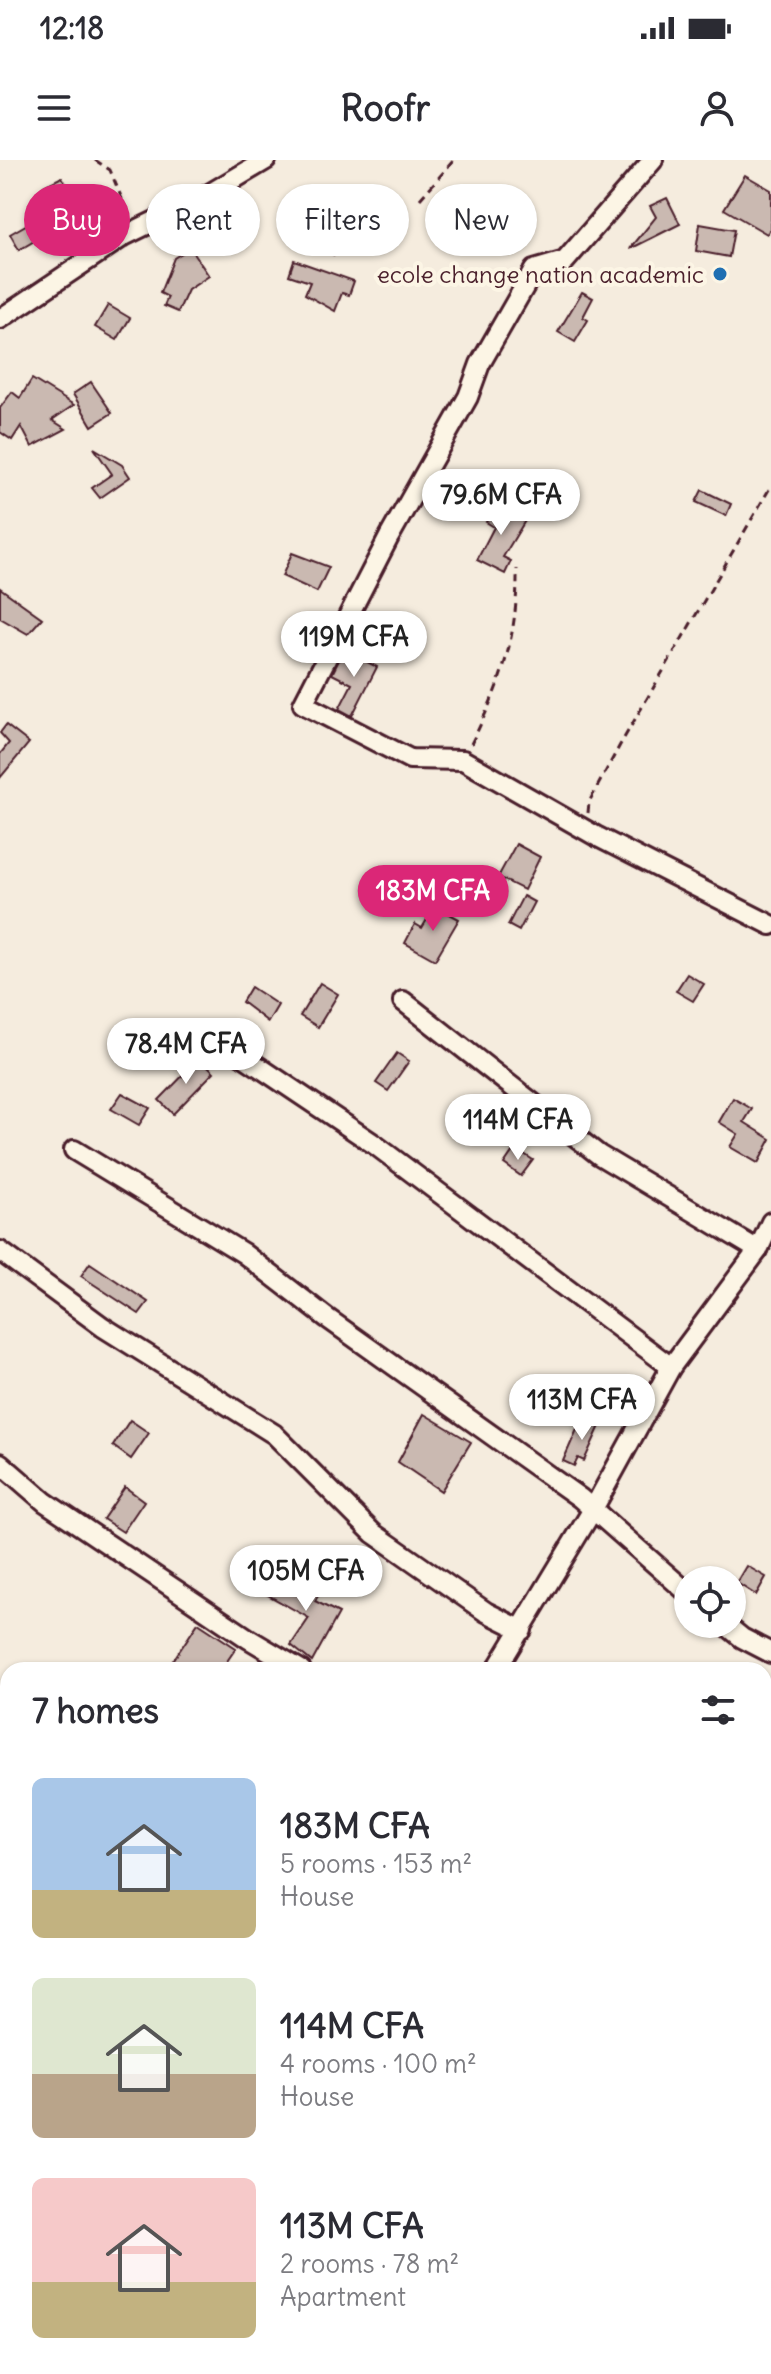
<!DOCTYPE html>
<html lang="en">
<head>
<meta charset="utf-8">
<style>
  :root { --surface:#fff; --page:#f2f2f3; --text:#2b2b33; --muted:#7c7c81; --accent:#db2777 }
  body { margin:0; font-family:Delius,sans-serif; background:var(--page); color:var(--text); height:100vh; display:flex; flex-direction:column; font-size:30px; white-space:nowrap }
  * { box-sizing:border-box; margin:0 }
  p { font-size:26px; color:var(--muted) }
  .icon { flex:none; width:44px; height:44px; fill:none; stroke:currentColor; stroke-width:2; stroke-linecap:round; stroke-linejoin:round }
  .map { position:relative; flex:1; overflow:hidden }
  .details { position:absolute; left:0px; top:1502px; width:772px; height:712px; display:flex; flex-direction:column; background:var(--surface); border-radius:24px 24px 0 0; box-shadow:0 2px 6px #0004 }
  .details>* { flex:none }
  .hud { position:absolute; left:24px; top:24px; width:724px; height:72px; display:flex; gap:16px }
  .controls { position:absolute; left:674px; top:1406px; display:grid; gap:16px }
  .controls a { display:grid; place-items:center; width:72px; height:72px; border-radius:50%; background:var(--surface); box-shadow:0 2px 6px #0004; font-size:40px }
  .price { position:absolute; translate:-50% -68px; padding:0 18px; border-radius:28px; background:#fff; color:#222; font-size:26px; line-height:52px; filter:drop-shadow(0 2px 4px #0008) }
  .price::after { content:''; position:absolute; left:50%; top:48px; width:24px; height:18px; margin-left:-12px; background:inherit; clip-path:polygon(0 0,100% 0,50% 100%) }
  .price.selected { background:var(--accent); color:#fff }
  ul { padding:0; list-style:none }
  li { display:flex; align-items:center; gap:24px; height:200px; padding:0 32px }
  li span { display:grid; place-items:center; flex:none; width:224px; height:160px; border-radius:12px; color:#555 }
  li>.icon { margin-inline-start:auto }
  span .icon { width:96px; height:96px; fill:#fffc; stroke-width:1 }
  li b { font-size:34px }
  h2 { display:flex; justify-content:space-between; align-items:center; height:96px; padding:0 32px; font-size:34px }
  .chip { padding:0 28px; border-radius:36px; background:var(--surface); box-shadow:0 2px 6px #0004; font-size:28px; line-height:72px }
  .chip.selected { background:var(--accent); color:#fff }
  .status { display:flex; justify-content:space-between; align-items:center; height:56px; padding:0 40px; background:var(--surface); direction:ltr }
  .status svg { height:22px; fill:currentColor }
  header { display:flex; justify-content:space-between; align-items:center; height:104px; padding:0 32px; background:var(--surface); font-size:36px; font-weight:700 }
  .map>svg:first-child { display:block }
  .building { fill:#cab9b1; stroke:#4a1f2b; stroke-width:2 }
  .lines { fill:none; stroke-linecap:round; stroke-linejoin:round }
  .minor-casing { stroke:#4a1f2b; stroke-width:24 }
  .path { stroke:#4a1f2b; stroke-width:3; stroke-dasharray:8 6; stroke-linecap:butt }
  .minor { stroke:#fcf5e5; stroke-width:18 }
  .poi-dot { fill:#1f6fb2; stroke:#fcf5e5; stroke-width:3 }
  .labels { text-anchor:middle; dominant-baseline:central; stroke-width:8; stroke-linejoin:round; paint-order:stroke }
  .poi-label { font-size:24px; fill:#4a1f2b; stroke:#fcf5e5; text-anchor:end }
</style>
</head>
<body>
<div class="status"><b>12:18</b><svg viewBox="0 0 49 12"><path d="M0 12V9h3v3zM5 12V6h3v6zM10 12V3h3v9zM15 12V0h3v12zM26 1h20v11H26zM47 4h2v5h-2z"/></svg></div>
<header><svg class="icon" aria-label="menu" viewBox="0 0 24 24"><path d="M4 6h16M4 12h16M4 18h16"/></svg>Roofr<svg class="icon" aria-label="person" viewBox="0 0 24 24"><circle cx="12" cy="8" r="4"/><path d="M4 21q1-7 8-7t8 7"/></svg></header>
<div class="map">
<svg width="771" height="2214" viewBox="0 0 771 2214">
  <rect width="100%" height="100%" fill="#f5ecde"/>
  <filter id="ink" filterUnits="userSpaceOnUse"><feTurbulence type="fractalNoise" baseFrequency=".0125" numOctaves="2"/><feDisplacementMap in="SourceGraphic" scale="16" xChannelSelector="R" yChannelSelector="G"/><feConvolveMatrix kernelMatrix="1 2 1 2 8 2 1 2 1" color-interpolation-filters="sRGB"/></filter>
  <g filter="url(#ink)">
    <g class="building">
      <path d="M745 15 771 30V67L767 74 724 49Z"/>
      <path d="M62 17 82 49 42 67 41 77 19 90 10 74 55 48 44 26Z"/>
      <path d="M667 38 680 64 630 89 656 57 650 46Z"/>
      <path d="M700 64 734 70 729 97 696 91Z"/>
      <path d="M322 69 342 82 334 95 313 82Z"/>
      <path d="M190 88 209 116 188 130 178 152 164 146 168 137 160 133 174 98Z"/>
      <path d="M294 100 354 121 349 135 342 133 335 151 305 134 310 122 289 115Z"/>
      <path d="M582 132 593 138 583 157 588 160 575 182 558 172Z"/>
      <path d="M108 145 130 158 117 180 95 167Z"/>
      <path d="M32 219 74 245 52 260 66 269 32 287 21 266 12 280 0 272V248L12 232 20 238Z"/>
      <path d="M91 222 112 253 92 266 73 234Z"/>
      <path d="M94 288 122 305 130 317 100 338 92 328 112 314Z"/>
      <path d="M702 330 731 344 726 356 696 342Z"/>
      <path d="M498 342 526 359 503 397 511 401 505 414 477 400 494 367 486 362Z"/>
      <path d="M292 393 329 407 317 432 282 416Z"/>
      <path d="M0 428 42 458 28 474 0 458Z"/>
      <path d="M344 490 377 507 352 556 339 549 352 524 332 514Z"/>
      <path d="M6 565 29 583 0 618V594L9 583 0 573Z"/>
      <path d="M516 684 540 697 524 730 498 717Z"/>
      <path d="M523 736 534 742 519 771 508 765Z"/>
      <path d="M435 746 459 759 435 800 405 783 415 764 422 768Z"/>
      <path d="M687 814 704 824 693 841 676 831Z"/>
      <path d="M320 823 338 834 318 867 300 856Z"/>
      <path d="M251 827 278 845 268 862 242 842Z"/>
      <path d="M397 893 409 901 388 931 376 923Z"/>
      <path d="M200 898 214 912 173 954 159 940Z"/>
      <path d="M122 933 150 948 139 965 111 949Z"/>
      <path d="M733 938 752 949 744 962 771 979 758 1003 730 987 738 974 719 962Z"/>
      <path d="M515 988 533 1000 521 1016 504 1004Z"/>
      <path d="M90 1103 148 1142 139 1154 81 1116Z"/>
      <path d="M424 1254 471 1282 441 1331 398 1302Z"/>
      <path d="M582 1258 600 1266 584 1301 578 1298 574 1306 563 1301Z"/>
      <path d="M130 1260 149 1273 131 1299 113 1286Z"/>
      <path d="M125 1327 144 1341 123 1372 103 1359Z"/>
      <path d="M747 1406 766 1417 756 1435 737 1423Z"/>
      <path d="M310 1413 326 1421 315 1441 339 1453 312 1502 291 1485 309 1458 259 1430 266 1417 298 1435Z"/>
      <path d="M198 1463 236 1488 221 1510H177L170 1505Z"/>
    </g>
    <g class="lines">
      <g class="minor-casing">
        <g id="minor">
          <path d="M653 0 565 101 534 110 480 204 468 237 389 377 303 544 410 599 463 600 596 676 771 765"/>
          <path d="M0 159 124 76 204 37 266 0"/>
          <path d="M403 841 599 995 758 1090"/>
          <path d="M210 874 374 984 671 1207"/>
          <path d="M74 990 243 1093 327 1158 580 1338 688 1433"/>
          <path d="M0 1091 103 1167 274 1274 373 1373 486 1452 522 1470"/>
          <path d="M0 1303 45 1342 249 1479 301 1510"/>
          <path d="M725 1464 742 1478 771 1493"/>
          <path d="M496 1510 592 1351 671 1207 758 1090 771 1062"/>
          <path d="M764 1703 767 1705"/>
          <path d="M0 1826 8 1830"/>
          <path d="M0 1859 8 1848"/>
          <path d="M764 1884 771 1870"/>
          <path d="M0 2075 8 2063"/>
          <path d="M764 2075 771 2078"/>
          <path d="M703 2206V2214"/>
          <path d="M89 2214 94 2206"/>
          <path d="M339 2214 340 2206"/>
        </g>
      </g>
      <g class="path">
        <path d="M95 0 110 10 129 56"/>
        <path d="M420 39 454 0"/>
        <path d="M471 584C501 524 518 477 517 409"/>
        <path d="M588 653 589 642 620 585 771 326"/>
      </g>
      <use href="#minor" class="minor"/>
    </g>
  </g>
  <circle class="poi-dot" cx="720" cy="114" r="8"/>
  <g class="labels">
    <g class="poi-label">
      <text x="704" y="114">ecole change nation academic</text>
    </g>
  </g>
</svg>
<div class="controls">
<a><svg class="icon" aria-label="locate" viewBox="0 0 24 24"><circle cx="12" cy="12" r="6"/><path d="M12 2v4M12 18v4M2 12h4M18 12h4"/></svg></a>
</div>
<b class="price" style="left:501px;top:377px">79.6M CFA</b>
<b class="price" style="left:354px;top:519px">119M CFA</b>
<b class="price selected" style="left:433px;top:773px">183M CFA</b>
<b class="price" style="left:186px;top:926px">78.4M CFA</b>
<b class="price" style="left:518px;top:1002px">114M CFA</b>
<b class="price" style="left:582px;top:1282px">113M CFA</b>
<b class="price" style="left:306px;top:1453px">105M CFA</b>
<div class="hud">
<a class="chip selected">Buy</a>
<a class="chip">Rent</a>
<a class="chip">Filters</a>
<a class="chip">New</a>
</div>
<section class="details">
<h2>7 homes<svg class="icon" aria-label="filters" viewBox="0 0 24 24"><path d="M4 7h16M4 17h16"/><circle cx="9" cy="7" r="2"/><circle cx="15" cy="17" r="2"/></svg></h2>
<ul>
<li><span style="background:linear-gradient(#a9c7e8 70%,#c2b280 0)"><svg class="icon" aria-label="home" viewBox="0 0 24 24"><path d="M3 11l9-7 9 7M6 9v11h12V9"/></svg></span><div><b>183M CFA</b><p>5 rooms · 153 m²</p><p>House</p></div></li>
<li><span style="background:linear-gradient(#dfe7d0 60%,#b9a48a 0)"><svg class="icon" aria-label="home" viewBox="0 0 24 24"><path d="M3 11l9-7 9 7M6 9v11h12V9"/></svg></span><div><b>114M CFA</b><p>4 rooms · 100 m²</p><p>House</p></div></li>
<li><span style="background:linear-gradient(#f6c9c9 65%,#c2b280 0)"><svg class="icon" aria-label="home" viewBox="0 0 24 24"><path d="M3 11l9-7 9 7M6 9v11h12V9"/></svg></span><div><b>113M CFA</b><p>2 rooms · 78 m²</p><p>Apartment</p></div></li>
</ul>
</section>
</div>
</body>
</html>
